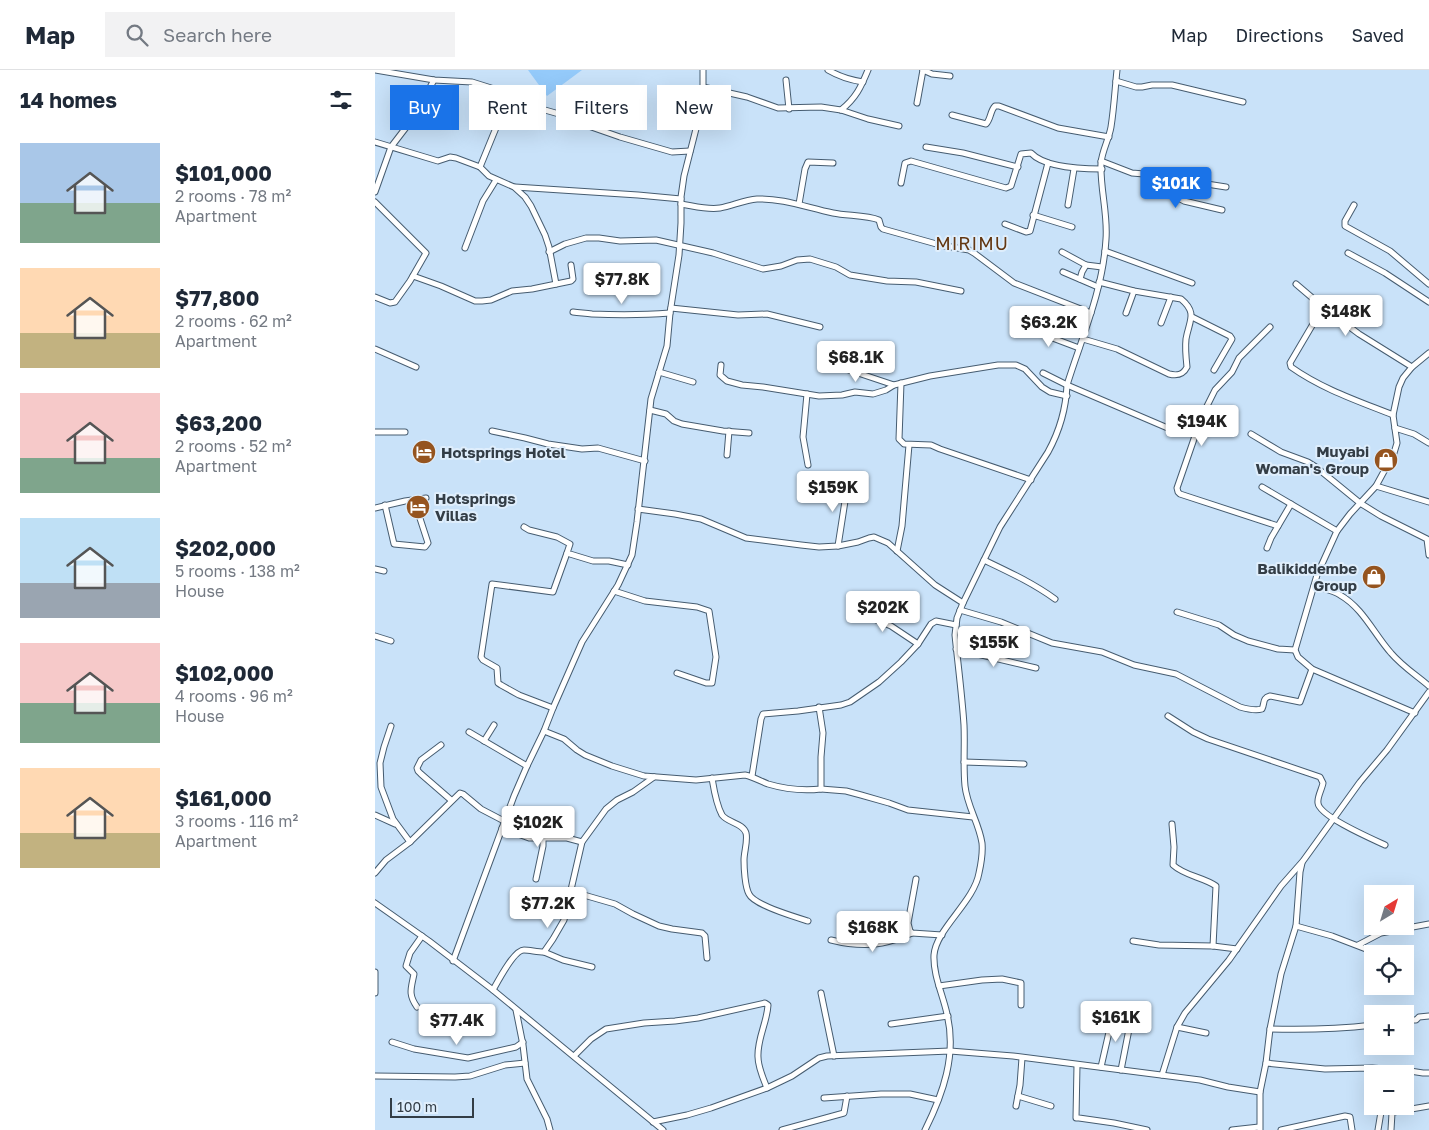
<!DOCTYPE html>
<html lang="en">
<head>
<meta charset="utf-8">
<style>
  :root { --surface:#fff; --page:#f2f2f3; --text:#1f2937; --muted:#747a83; --line:#e0e1e3; --accent:#1a73e8 }
  body { margin:0; font-family:"Golos Text",sans-serif; background:var(--page); color:var(--text); height:100vh; display:flex; flex-direction:column; font-size:19px; white-space:nowrap }
  * { box-sizing:border-box; margin:0 }
  p { font-size:16px; color:var(--muted) }
  .icon { flex:none; width:28px; height:28px; fill:none; stroke:currentColor; stroke-width:2; stroke-linecap:round; stroke-linejoin:round }
  .map { position:relative; flex:1; overflow:hidden }
  .drawer { display:flex; flex-direction:column; background:var(--surface); width:375px }
  .drawer>* { flex:none }
  .banner { position:absolute; left:15px; top:15px; width:475px; height:45px; display:flex; gap:10px }
  .needle { width:32px; rotate:38deg }
  .controls { position:absolute; left:989px; top:815px; display:grid; gap:10px }
  .controls a { display:grid; place-items:center; width:50px; height:50px; border-radius:0px; background:var(--surface); box-shadow:0 5px 20px #0002; font-size:25px }
  .scale { position:absolute; left:15px; bottom:12px; width:84px; box-sizing:border-box; padding-left:5px; border:2px solid #333d46; border-top:0; font-size:14px; line-height:18px; white-space:nowrap; color:#333d46; -webkit-text-stroke:4px #dfeefc; paint-order:stroke }
  .price { position:absolute; translate:-50% -42px; padding:0 11px; border-radius:5px; background:#fff; color:#222; font-size:16px; line-height:32px; filter:drop-shadow(0 1px 2px #0008) }
  .price::after { content:''; position:absolute; left:50%; top:30px; width:15px; height:11px; margin-left:-8px; background:inherit; clip-path:polygon(0 0,100% 0,50% 100%) }
  .price.active { background:var(--accent); color:#fff }
  ul { padding:0; list-style:none }
  li { display:flex; align-items:center; gap:15px; height:125px; padding:0 20px }
  li span { display:grid; place-items:center; flex:none; width:140px; height:100px; border-radius:0px; color:#555 }
  li>.icon { margin-inline-start:auto }
  span .icon { width:60px; height:60px; fill:#fffc; stroke-width:1 }
  li b { font-size:21px }
  h2 { display:flex; justify-content:space-between; align-items:center; height:60px; padding:0 20px; font-size:21px }
  .pill { padding:0 18px; border-radius:0px; background:var(--surface); box-shadow:0 5px 20px #0002; font-size:18px; line-height:45px }
  .pill.active { background:var(--accent); color:#fff }
  header { display:flex; align-items:center; gap:30px; box-sizing:border-box; height:70px; padding:0 25px; background:var(--surface); border-bottom:1px solid var(--line) }
  header strong { font-size:24px }
  nav { display:flex; gap:28px; margin-inline-start:auto; font-size:18px }
  .search { width:350px; height:45px; background:var(--page); display:flex; align-items:center; gap:12px; box-sizing:border-box; padding:0 18px; border-radius:0px; color:var(--muted); font-size:19px }
  main { display:flex; flex:1; min-height:0 }
  .map>svg:first-child { display:block }
  .green { fill:#94cafa }
  .lines { fill:none; stroke-linecap:round; stroke-linejoin:round }
  .street-casing { stroke:#465c70; stroke-width:7 }
  .street { stroke:#fff; stroke-width:5 }
  .labels { text-anchor:middle; dominant-baseline:central; stroke-width:4; stroke-linejoin:round; paint-order:stroke }
  .poi-label { font-size:15px; font-weight:bold; fill:#333d46; stroke:#dfeefc; text-anchor:end }
  .quarter-label { font-size:18px; letter-spacing:1px; fill:#633712; stroke:#dfeefc }
</style>
</head>
<body>
<header>
<strong>Map</strong>
<div class="search"><svg class="icon" aria-label="search" viewBox="0 0 24 24"><circle cx="10" cy="10" r="6"/><path d="M15 15l6 6"/></svg>Search here</div>
<nav><a>Map</a><a>Directions</a><a>Saved</a></nav>
</header>
<main>
<section class="drawer">
<h2>14 homes<svg class="icon" aria-label="filters" viewBox="0 0 24 24"><path d="M4 7h16M4 17h16"/><circle cx="9" cy="7" r="2"/><circle cx="15" cy="17" r="2"/></svg></h2>
<ul>
<li><span style="background:linear-gradient(#a9c7e8 60%,#7fa58c 0)"><svg class="icon" aria-label="home" viewBox="0 0 24 24"><path d="M3 11l9-7 9 7M6 9v11h12V9"/></svg></span><div><b>$101,000</b><p>2 rooms · 78 m²</p><p>Apartment</p></div></li>
<li><span style="background:linear-gradient(#ffd9b3 65%,#c2b280 0)"><svg class="icon" aria-label="home" viewBox="0 0 24 24"><path d="M3 11l9-7 9 7M6 9v11h12V9"/></svg></span><div><b>$77,800</b><p>2 rooms · 62 m²</p><p>Apartment</p></div></li>
<li><span style="background:linear-gradient(#f6c9c9 65%,#7fa58c 0)"><svg class="icon" aria-label="home" viewBox="0 0 24 24"><path d="M3 11l9-7 9 7M6 9v11h12V9"/></svg></span><div><b>$63,200</b><p>2 rooms · 52 m²</p><p>Apartment</p></div></li>
<li><span style="background:linear-gradient(#bfe0f5 65%,#9aa5b1 0)"><svg class="icon" aria-label="home" viewBox="0 0 24 24"><path d="M3 11l9-7 9 7M6 9v11h12V9"/></svg></span><div><b>$202,000</b><p>5 rooms · 138 m²</p><p>House</p></div></li>
<li><span style="background:linear-gradient(#f6c9c9 60%,#7fa58c 0)"><svg class="icon" aria-label="home" viewBox="0 0 24 24"><path d="M3 11l9-7 9 7M6 9v11h12V9"/></svg></span><div><b>$102,000</b><p>4 rooms · 96 m²</p><p>House</p></div></li>
<li><span style="background:linear-gradient(#ffd9b3 65%,#c2b280 0)"><svg class="icon" aria-label="home" viewBox="0 0 24 24"><path d="M3 11l9-7 9 7M6 9v11h12V9"/></svg></span><div><b>$161,000</b><p>3 rooms · 116 m²</p><p>Apartment</p></div></li>
</ul>
</section>
<div class="map">
<svg width="1054" height="1060" viewBox="0 0 1054 1060">
  <rect width="100%" height="100%" fill="#c9e2f9"/>
  <path class="green" d="M153 0H207L172 26Z"/>
  <g class="lines">
    <g class="street-casing">
      <g id="street">
        <path d="M0 0 59 10 97 12 132 23 163 38 184 44 199 51 245 67 297 82 315 81"/>
        <path d="M453 0C465 7 475 10 488 12"/>
        <path d="M548 0 557 4 575 6"/>
        <path d="M411 10 414 39"/>
        <path d="M741 11 761 17H767L777 15H797L868 32"/>
        <path d="M328 17 372 27 403 38 446 37 466 40 493 49 524 56"/>
        <path d="M542 33 548 0"/>
        <path d="M466 40C481 28 486 17 493 0"/>
        <path d="M577 45 611 54C616 49 615 41 620 36H624L683 58 734 67"/>
        <path d="M0 72 63 91 75 87 81 88 105 97 114 106 139 117 150 127 156 136 170 165 174 177 181 214"/>
        <path d="M551 77 588 83 643 97"/>
        <path d="M726 91 757 103 793 106 819 112 851 117"/>
        <path d="M105 97 123 53 132 23"/>
        <path d="M793 106 791 121 792 122 809 131 847 140"/>
        <path d="M526 113 530 93 536 91 631 118 636 116 646 84 656 83C670 98 707 99 727 99"/>
        <path d="M140 117 263 125 306 129"/>
        <path d="M0 122 16 77 39 47 59 10"/>
        <path d="M0 132 51 183 35 211 20 232 15 233 0 227"/>
        <path d="M306 134C319 136 332 140 345 138 357 136 369 130 382 129 408 128 433 138 458 143 472 146 491 145 504 150L506 157 508 159 565 175 594 180 599 183 639 213 716 243"/>
        <path d="M424 134 430 99 433 92 458 93"/>
        <path d="M693 135 699 99"/>
        <path d="M979 135 970 151V156L1015 181 1054 214"/>
        <path d="M658 145 697 157"/>
        <path d="M630 154 651 162 655 161 673 93"/>
        <path d="M90 178 108 131 121 110"/>
        <path d="M730 181 817 213"/>
        <path d="M174 182 190 174 211 168H224L245 171 281 170 338 183 388 199 406 196 422 190 435 189 461 197 475 205 512 211 541 212 586 221"/>
        <path d="M687 182 711 195"/>
        <path d="M973 183 1010 203 1054 232"/>
        <path d="M688 202 723 217"/>
        <path d="M38 206 66 216 100 231H107L116 230 137 221 157 219 196 211 198 209 196 195"/>
        <path d="M705 209 707 202 711 195 727 197"/>
        <path d="M921 214 948 237 984 264 1037 297"/>
        <path d="M948 237 915 293 916 297C947 319 983 331 1018 345"/>
        <path d="M296 238 363 245 392 244 445 257"/>
        <path d="M198 242C204 243 210 243 217 244 243 245 269 245 295 243"/>
        <path d="M751 243 759 221"/>
        <path d="M817 247 855 266 857 269 839 300"/>
        <path d="M786 253 796 227"/>
        <path d="M895 257 864 288 857 302 840 320 832 336 820 366 802 418 803 422 805 424 903 456"/>
        <path d="M651 258 704 278"/>
        <path d="M708 269 742 279 794 304C802 306 808 305 812 297 811 288 810 278 811 269 814 251 823 243 806 229L759 221 724 212"/>
        <path d="M0 279 41 297"/>
        <path d="M450 290 474 300 519 315"/>
        <path d="M346 295 345 305 352 311 367 315 388 317 444 326 467 325 480 322 498 324 511 320 519 315 555 306 623 295H641L650 299 667 317 675 322 692 326"/>
        <path d="M284 302 318 312"/>
        <path d="M668 303 692 315 802 362"/>
        <path d="M526 313 524 369 529 374 556 375 565 379 656 410"/>
        <path d="M432 324 428 367 433 395"/>
        <path d="M275 340 291 344 299 351 307 354 348 361 374 363"/>
        <path d="M1020 358 1039 364 1054 373"/>
        <path d="M117 361 150 368 173 374 207 379 223 378 270 391"/>
        <path d="M0 362H30"/>
        <path d="M876 364 906 382 933 392 941 397 985 433 1006 446 1052 469 1054 485"/>
        <path d="M352 385 354 361"/>
        <path d="M1001 416 1054 432"/>
        <path d="M887 417 962 461"/>
        <path d="M10 435 19 474 50 477 53 473 39 430"/>
        <path d="M0 438 30 431 51 428"/>
        <path d="M263 439 300 444 326 449 371 468 426 475 444 477 463 476 483 472 494 468 499 467 513 473 560 515 588 533"/>
        <path d="M149 457 154 460 182 467 195 474 192 483 195 484 218 491H234L253 495"/>
        <path d="M463 476 473 412"/>
        <path d="M892 478 896 468 916 434"/>
        <path d="M522 481 527 456 534 375"/>
        <path d="M609 490C634 502 658 513 680 529"/>
        <path d="M0 499 9 501"/>
        <path d="M939 516C948 519 958 520 965 525 988 538 999 564 1016 583 1027 596 1041 605 1054 616"/>
        <path d="M239 521 270 531 322 537 334 541 341 587 337 613H331L302 603"/>
        <path d="M585 540 626 552 677 573 727 582 759 595 801 604 865 637C872 639 880 641 887 639 890 633 887 628 895 626L925 632 937 599"/>
        <path d="M480 541 516 556 543 574"/>
        <path d="M802 542 844 555 859 565 873 571 903 579 920 580"/>
        <path d="M0 566 16 571"/>
        <path d="M581 579 661 598"/>
        <path d="M178 638 144 625 126 615 123 613 122 598 108 590 106 587 117 514 178 522 192 483"/>
        <path d="M1040 643 937 599 923 587 920 580 942 505 962 461 975 444 1001 416 1019 383 1022 373 1018 345 1024 317 1028 308 1037 297 1054 283"/>
        <path d="M793 646 818 662 833 669 945 707 948 713C947 719 942 727 943 733 944 746 997 769 1010 775"/>
        <path d="M16 656 9 677 5 693 6 717 18 749 35 772"/>
        <path d="M169 661 189 669 202 680 210 685 237 696 269 706 321 710 370 705C379 707 385 711 393 714 410 719 429 721 446 719V687L448 663 444 637"/>
        <path d="M94 662 152 696"/>
        <path d="M109 671 119 655"/>
        <path d="M66 675 46 690 42 698 43 701 46 704 76 730"/>
        <path d="M589 692 649 694"/>
        <path d="M377 706 386 649 388 644 423 641 466 635 475 632 504 612 526 592 543 574 556 554 561 551 581 555"/>
        <path d="M337 708C339 720 341 734 347 745 353 753 368 753 371 763 373 771 369 782 369 790 369 798 370 817 374 824 379 835 420 847 433 851"/>
        <path d="M446 719 471 721 486 725 514 733 533 740 598 747"/>
        <path d="M0 745 20 754"/>
        <path d="M797 754 799 777 798 795C810 806 828 807 841 816L838 876"/>
        <path d="M127 758 154 768H192L207 772"/>
        <path d="M0 803 11 790 35 772 85 723 88 724 106 739 129 751"/>
        <path d="M161 809 168 776V768"/>
        <path d="M541 809 533 853 535 861 537 863 567 865"/>
        <path d="M195 821 240 834 258 844 284 856 297 859 327 863 330 866 332 888"/>
        <path d="M0 833 54 871 118 920 288 1060"/>
        <path d="M921 856 957 866 1004 884"/>
        <path d="M456 870C472 874 491 876 507 873 518 871 528 867 537 863"/>
        <path d="M758 871 784 875 838 876 862 879"/>
        <path d="M983 875 1006 863 1054 854"/>
        <path d="M169 882 188 890 217 897"/>
        <path d="M78 891 139 726 152 696 169 661 178 638 207 572 243 515 257 485 262 452 276 329 292 276 295 243 304 185 306 153V127L309 106 323 51 328 17V0"/>
        <path d="M0 902V923"/>
        <path d="M564 916 607 910 627 909 646 913V935"/>
        <path d="M118 920C123 911 139 880 149 880 155 880 162 882 169 882L178 869 189 850 207 772 231 739 242 730 258 722 279 707"/>
        <path d="M446 923 459 986"/>
        <path d="M42 937C33 924 36 919 39 904L31 896 35 883 47 866"/>
        <path d="M141 940 148 975 152 1009 172 1049 175 1060"/>
        <path d="M1030 950H1041L1044 947 1054 946"/>
        <path d="M516 954 573 946"/>
        <path d="M802 957 831 963"/>
        <path d="M895 959C929 960 964 959 998 955"/>
        <path d="M17 972 39 979 93 988 141 977 148 972"/>
        <path d="M199 986 216 969 231 959 269 953 300 951 323 948 390 933 393 935C392 953 382 969 383 987 383 997 388 1008 392 1018"/>
        <path d="M891 993 950 999 997 998 1035 1001 1048 1003H1054"/>
        <path d="M702 995 701 1048H704L739 1053 772 1060"/>
        <path d="M726 997 737 949"/>
        <path d="M746 1000 756 949"/>
        <path d="M787 1005 802 957 810 943 854 890 906 816 928 791 985 712 1012 680 1054 622"/>
        <path d="M0 1006 80 1007 95 1006 130 995 150 993"/>
        <path d="M643 1026 676 1036"/>
        <path d="M449 1028 506 1024H535L563 1030"/>
        <path d="M641 1036 645 1015 647 988"/>
        <path d="M278 1052 312 1045 336 1038 392 1018 417 1006 444 988 452 986 575 981 638 986 825 1010 853 1017 885 1022"/>
        <path d="M407 1060 469 1043 472 1026"/>
        <path d="M550 1060C568 1024 582 985 572 944 568 925 558 905 559 885 561 859 599 832 604 803 606 794 608 783 607 773 604 753 592 736 590 716 588 695 590 675 589 655 587 625 583 595 580 565L582 548 588 533 625 457 673 382C684 362 691 338 692 315 707 267 728 220 731 169 733 144 725 119 726 93 727 81 734 69 736 57 739 38 740 19 742 0"/>
        <path d="M857 1060 884 1057"/>
        <path d="M885 1060V1022L891 993 895 959 906 904 921 856 925 802 927 793"/>
        <path d="M906 1060 970 1046 975 1047 977 1060"/>
        <path d="M1003 1060 1007 1036"/>
        <path d="M1016 1060 1017 1043 1019 1042 1054 1036"/>
      </g>
    </g>
    <use href="#street" class="street"/>
  </g>
  <defs>
    <g id="hotel-disc" transform="scale(1.25)"><circle r="9.5" fill="#95541f" stroke="#dfeefc"/><path d="M-6-4.5h1.5V1H6V5H4.5V3h-9V5H-6ZM-4 0a1.8 1.8 0 1 1 3.6 0ZM.5 0V-2.5h3Q6-2.5 6 0Z" fill="#fff"/></g>
    <g id="shop-disc" transform="scale(1.25)"><circle r="9.5" fill="#95541f" stroke="#dfeefc"/><path d="M-5-2.5h2.3a2.7 3.5 0 0 1 5.4 0H5L5.5 6h-11ZM-1.5-2.5h3a1.5 2.3 0 0 0-3 0Z" fill="#fff"/></g>
  </defs>
  <g fill-rule="evenodd">
    <use href="#hotel-disc" x="49" y="382"/>
    <use href="#shop-disc" x="1011" y="390"/>
    <use href="#hotel-disc" x="43" y="437"/>
    <use href="#shop-disc" x="999" y="507"/>
  </g>
  <g class="labels">
    <g class="poi-label">
      <text x="994" y="381">Muyabi<tspan x="994" dy="17">Woman's Group</tspan></text>
      <text x="66" y="382" text-anchor="start">Hotsprings Hotel</text>
      <text x="60" y="428" text-anchor="start">Hotsprings<tspan x="60" dy="17">Villas</tspan></text>
      <text x="982" y="498">Balikiddembe<tspan x="982" dy="17">Group</tspan></text>
    </g>
    <g class="quarter-label">
      <text x="597" y="173">MIRIMU</text>
    </g>
  </g>
</svg>
<div class="controls">
<a><svg class="needle" viewBox="-14 -14 28 28"><path d="M0-13l5 13h-10z" fill="#e53935"/><path d="M0 13l5-13h-10z" fill="#747a83"/></svg></a>
<a><svg class="icon" aria-label="locate" viewBox="0 0 24 24"><circle cx="12" cy="12" r="6"/><path d="M12 2v4M12 18v4M2 12h4M18 12h4"/></svg></a>
<a>+</a>
<a>−</a>
</div>
<div class="scale">100 m</div>
<b class="price active" style="left:801px;top:139px">$101K</b>
<b class="price" style="left:247px;top:235px">$77.8K</b>
<b class="price" style="left:971px;top:267px">$148K</b>
<b class="price" style="left:674px;top:278px">$63.2K</b>
<b class="price" style="left:481px;top:313px">$68.1K</b>
<b class="price" style="left:827px;top:377px">$194K</b>
<b class="price" style="left:458px;top:443px">$159K</b>
<b class="price" style="left:508px;top:563px">$202K</b>
<b class="price" style="left:619px;top:598px">$155K</b>
<b class="price" style="left:163px;top:778px">$102K</b>
<b class="price" style="left:173px;top:859px">$77.2K</b>
<b class="price" style="left:498px;top:883px">$168K</b>
<b class="price" style="left:741px;top:973px">$161K</b>
<b class="price" style="left:82px;top:976px">$77.4K</b>
<div class="banner">
<a class="pill active">Buy</a>
<a class="pill">Rent</a>
<a class="pill">Filters</a>
<a class="pill">New</a>
</div>
</div>
</main>
</body>
</html>
